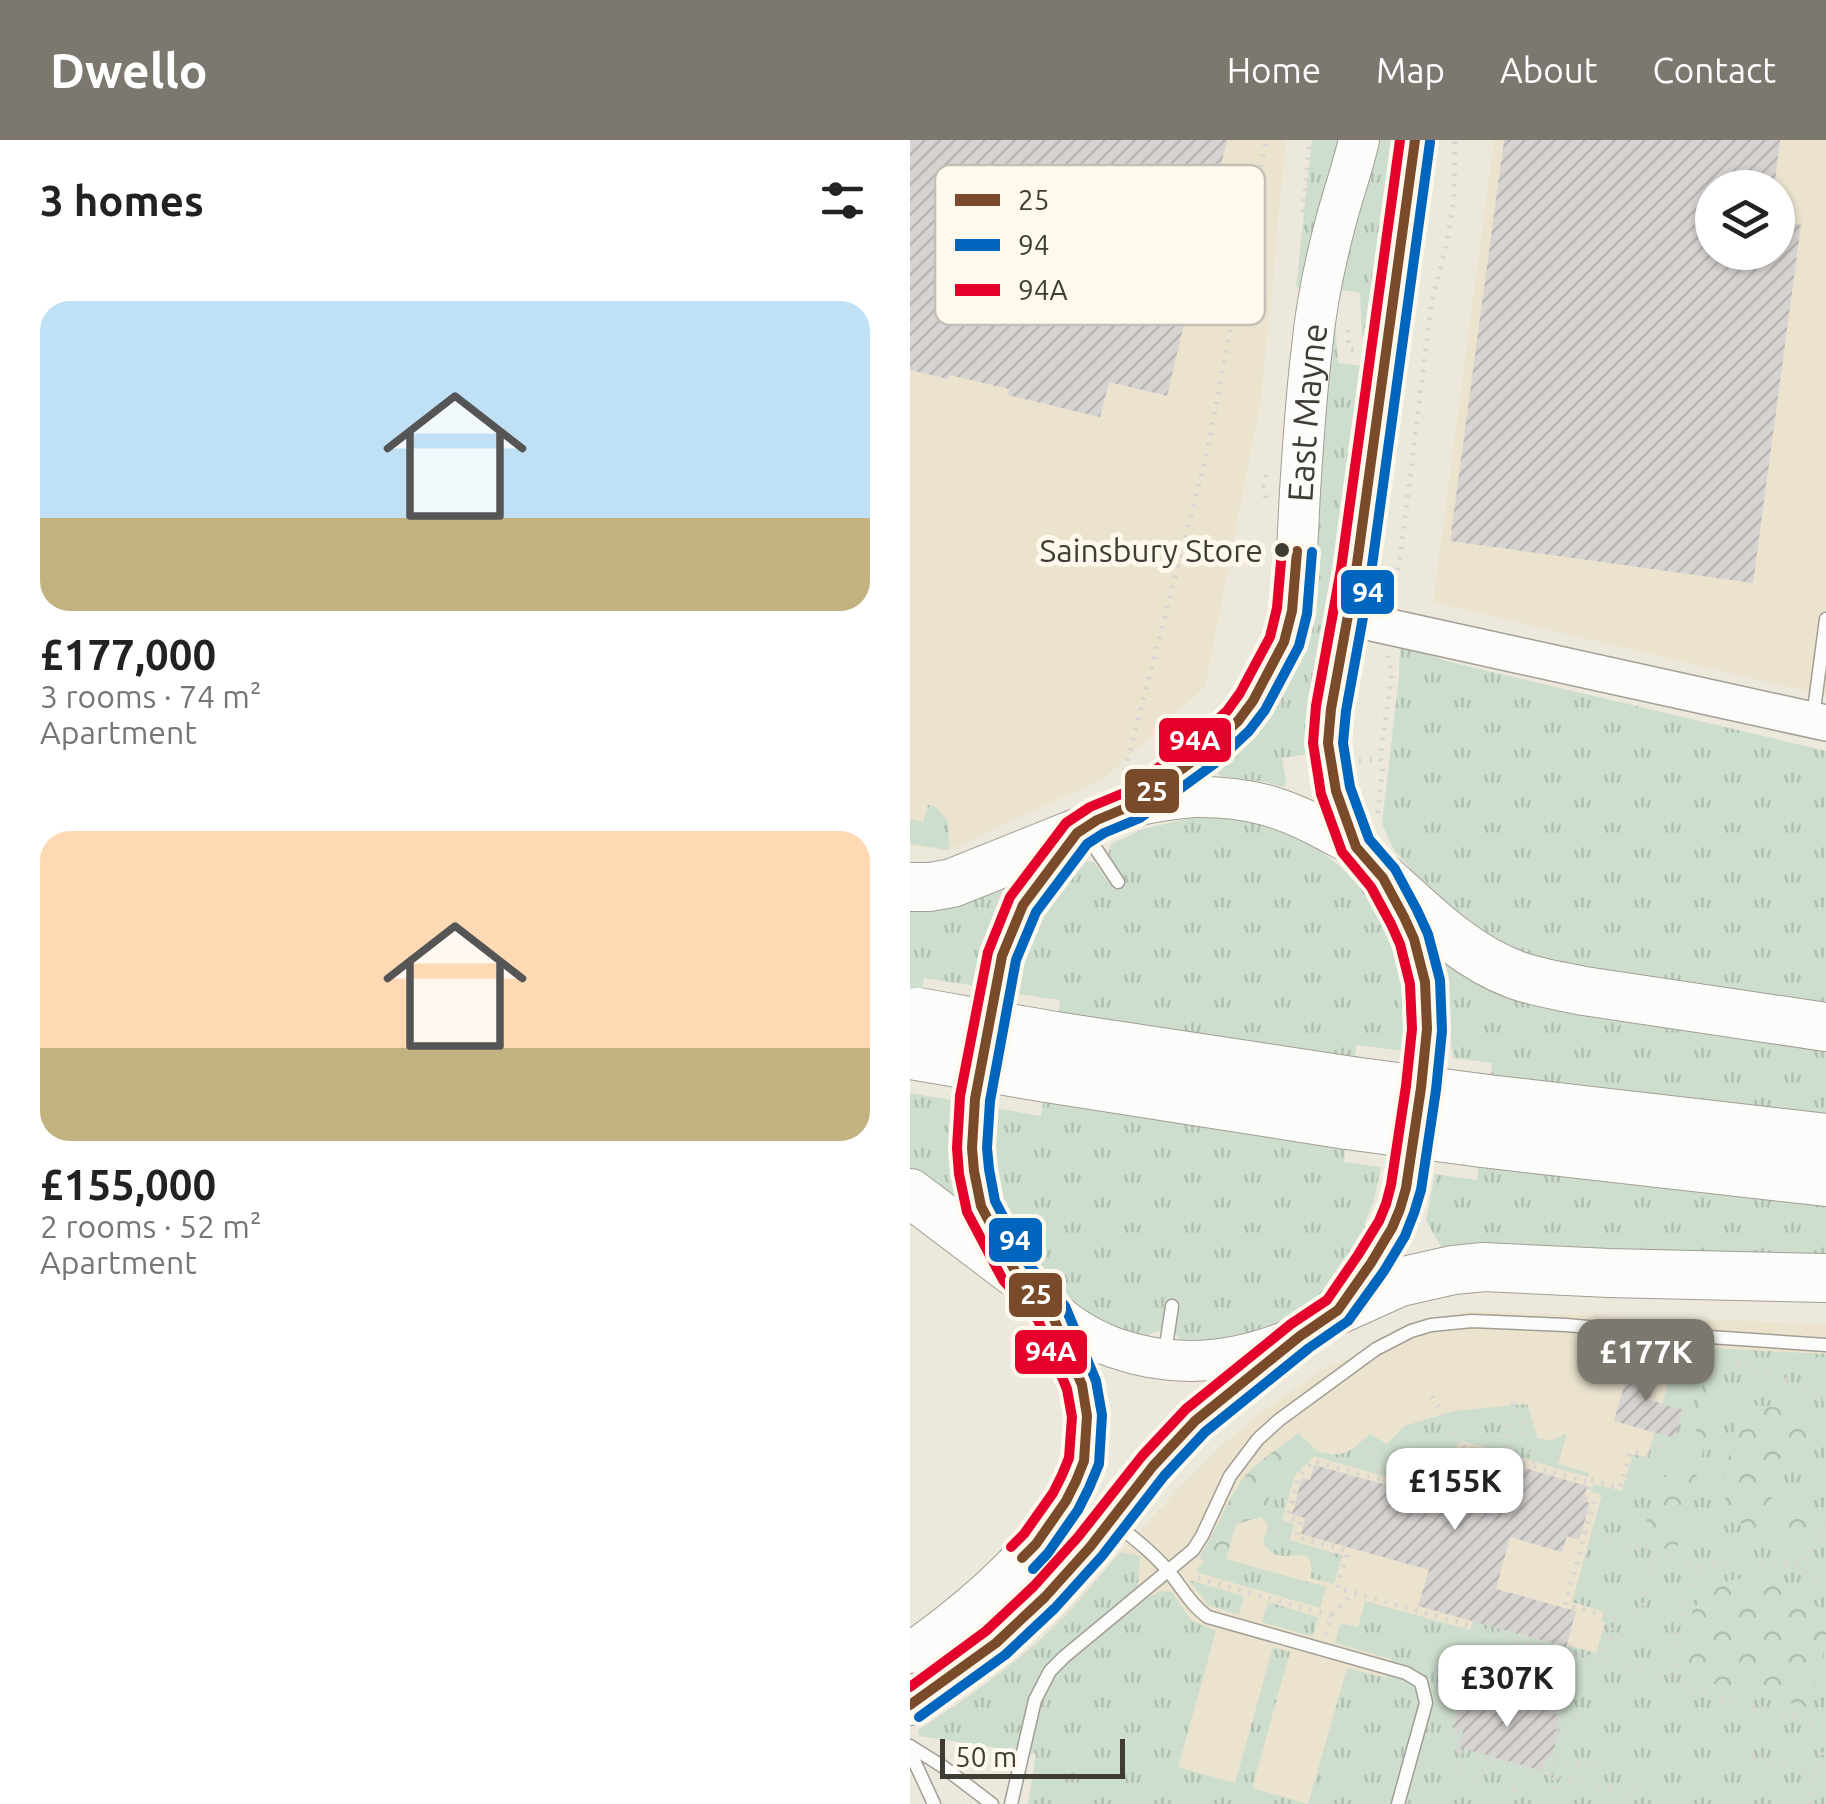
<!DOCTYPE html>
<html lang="en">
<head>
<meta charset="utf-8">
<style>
  :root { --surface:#fff; --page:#f6f6f6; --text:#222; --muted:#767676; --accent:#7c786f }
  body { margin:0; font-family:Ubuntu,sans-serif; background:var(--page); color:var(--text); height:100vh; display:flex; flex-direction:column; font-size:38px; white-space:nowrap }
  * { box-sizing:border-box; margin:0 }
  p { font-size:32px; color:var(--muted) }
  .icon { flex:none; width:55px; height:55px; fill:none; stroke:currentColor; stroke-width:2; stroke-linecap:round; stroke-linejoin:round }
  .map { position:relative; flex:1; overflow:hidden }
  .drawer { display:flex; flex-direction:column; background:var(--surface); width:910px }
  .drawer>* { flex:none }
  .controls { position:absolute; left:785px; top:30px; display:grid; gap:20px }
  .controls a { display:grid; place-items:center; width:100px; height:100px; border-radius:50%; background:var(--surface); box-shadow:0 2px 8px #0004; font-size:50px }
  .scale { position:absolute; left:30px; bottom:25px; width:185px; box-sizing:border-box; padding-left:10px; border:5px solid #3f3c34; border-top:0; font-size:28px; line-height:35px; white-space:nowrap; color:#3f3c34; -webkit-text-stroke:8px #fef9ec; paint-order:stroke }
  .price { position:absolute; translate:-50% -85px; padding:0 22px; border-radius:20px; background:#fff; color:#222; font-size:32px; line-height:65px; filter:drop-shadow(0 2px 5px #0008) }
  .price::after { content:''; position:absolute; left:50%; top:60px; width:30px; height:22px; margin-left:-15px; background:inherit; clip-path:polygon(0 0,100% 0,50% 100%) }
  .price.selected { background:var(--accent); color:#fff }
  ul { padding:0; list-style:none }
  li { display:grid; align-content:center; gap:20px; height:530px; padding:0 40px }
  li span { display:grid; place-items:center; height:310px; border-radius:30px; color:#555 }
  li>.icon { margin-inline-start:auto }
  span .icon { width:180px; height:180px; fill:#fffc; stroke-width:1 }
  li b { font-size:42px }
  h2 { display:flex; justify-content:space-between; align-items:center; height:120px; padding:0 40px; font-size:42px }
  header { display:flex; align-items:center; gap:60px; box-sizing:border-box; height:140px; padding:0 50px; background:var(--accent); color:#fff }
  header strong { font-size:48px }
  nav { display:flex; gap:55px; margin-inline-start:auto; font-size:35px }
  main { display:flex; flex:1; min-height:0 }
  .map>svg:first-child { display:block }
  .built { fill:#ebe3ce; fill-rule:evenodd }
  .grass { fill:url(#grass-tufts) }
  .forest { fill:url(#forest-crowns) }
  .building { fill:url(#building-hatch) }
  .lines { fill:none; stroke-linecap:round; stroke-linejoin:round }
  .lane-casing { stroke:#a29e95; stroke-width:15 }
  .secondary-casing { stroke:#a29e95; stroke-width:38 }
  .primary-casing { stroke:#a29e95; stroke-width:42 }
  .highway-casing { stroke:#a29e95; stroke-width:50 }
  .path { stroke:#d6d5d2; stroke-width:5; stroke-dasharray:2.5 8; stroke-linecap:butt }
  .lane { stroke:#fcfcfa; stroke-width:12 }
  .secondary { stroke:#fcfcfa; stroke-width:35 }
  .primary { stroke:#fcfcfa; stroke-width:40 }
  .highway { stroke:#fcfcfa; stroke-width:48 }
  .highway-bridge-casing { stroke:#a29e95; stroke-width:50; stroke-linecap:butt }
  .highway-bridge { stroke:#fcfcfa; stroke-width:48 }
  .bus-1-casing { stroke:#fef9ec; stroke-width:18 }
  .bus-2-casing { stroke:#fef9ec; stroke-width:18 }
  .bus-3-casing { stroke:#fef9ec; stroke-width:18 }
  .bus-1 { stroke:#7a4b2a; stroke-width:10 }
  .bus-2 { stroke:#0065bd; stroke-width:10 }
  .bus-3 { stroke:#e4002b; stroke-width:10 }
  .bus-dot { fill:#3f3c34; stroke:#fef9ec; stroke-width:4 }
  .labels { text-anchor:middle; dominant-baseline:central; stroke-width:10; stroke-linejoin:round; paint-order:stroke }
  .bus-label { font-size:32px; fill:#3f3c34; stroke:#fef9ec; text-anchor:end }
  .street-label { font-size:35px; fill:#3f3c34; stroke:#fef9ec }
  .key { fill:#fef9ec; stroke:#c5c0b5; stroke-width:2.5 }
  .key-label { font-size:28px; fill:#3f3c34 }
  .line-badge { stroke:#fef9ec; stroke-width:4 }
  .badge-label { font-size:28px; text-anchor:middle; font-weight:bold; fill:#fff }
</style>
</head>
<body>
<header>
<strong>Dwello</strong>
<nav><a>Home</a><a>Map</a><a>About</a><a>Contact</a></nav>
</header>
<main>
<section class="drawer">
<h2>3 homes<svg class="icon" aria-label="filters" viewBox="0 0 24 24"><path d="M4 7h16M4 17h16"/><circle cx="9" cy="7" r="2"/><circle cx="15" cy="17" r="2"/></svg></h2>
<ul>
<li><span style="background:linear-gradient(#bfe0f5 70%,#c2b280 0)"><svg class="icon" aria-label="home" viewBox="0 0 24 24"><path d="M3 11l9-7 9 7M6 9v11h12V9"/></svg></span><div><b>£177,000</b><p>3 rooms · 74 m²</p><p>Apartment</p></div></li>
<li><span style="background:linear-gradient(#ffd9b3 70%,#c2b280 0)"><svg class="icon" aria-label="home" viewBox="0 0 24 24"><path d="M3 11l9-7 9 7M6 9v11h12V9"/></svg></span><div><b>£155,000</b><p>2 rooms · 52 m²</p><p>Apartment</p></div></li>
</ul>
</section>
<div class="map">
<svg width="916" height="1664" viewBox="0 0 916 1664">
  <defs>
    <pattern id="grass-tufts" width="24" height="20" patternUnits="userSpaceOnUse" patternTransform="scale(2.5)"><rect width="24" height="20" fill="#cddece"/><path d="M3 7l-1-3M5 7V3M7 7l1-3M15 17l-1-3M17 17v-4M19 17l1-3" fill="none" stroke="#b1bfb2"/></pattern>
    <pattern id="forest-crowns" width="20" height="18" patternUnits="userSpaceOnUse" patternTransform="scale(2.5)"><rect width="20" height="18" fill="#cddece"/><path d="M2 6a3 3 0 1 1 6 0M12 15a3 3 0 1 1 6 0" fill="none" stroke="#b1bfb2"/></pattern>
    <pattern id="building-hatch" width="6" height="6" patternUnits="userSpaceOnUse" patternTransform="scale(2.5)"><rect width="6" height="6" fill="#d7d3d1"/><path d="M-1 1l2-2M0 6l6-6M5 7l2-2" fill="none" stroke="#bab6b4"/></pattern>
  </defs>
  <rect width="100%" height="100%" fill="#ede8dc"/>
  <g class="built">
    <path d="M0 0H376L351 260 295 547 196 637 37 711 0 705Z"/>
    <path d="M584 0H916V556L523 462ZM802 48H868V112H802Z"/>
    <path d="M557 1171 916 1184V1664H118L126 1614 10 1596 8 1590 59 1557 133 1497 273 1344 314 1303 360 1266 417 1227Z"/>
  </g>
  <g class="grass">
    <path d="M402 0H435L394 148 386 147Z"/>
    <path d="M471 0H482L456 197 452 196 450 153 426 149 442 82Z"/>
    <path d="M425 179 428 223 452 226C442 308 433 390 421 471 413 520 393 564 397 614L372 618 376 641 374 647 354 642 310 636 303 624 320 609 405 334Z"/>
    <path d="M490 504 536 521 916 611V864L688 833 604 812 557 785 507 737 483 708 472 684 489 536Z"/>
    <path d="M18 665 25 666 38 681 39 710 0 704V679L13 682Z"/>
    <path d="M281 678C307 677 333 678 358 686 434 709 489 779 497 857 499 875 497 893 495 911L447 905 443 928 147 882 150 860 103 853C115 796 135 761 177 721L184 722 204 750 215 742 198 715 201 704 233 689Z"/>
    <path d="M110 730 66 846 14 838 10 859 0 857V760Z"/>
    <path d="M529 814 916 901V984L580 946 582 923 543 918Z"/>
    <path d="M135 952 436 998 434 1022 471 1027 464 1060 454 1085 460 1090C428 1144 385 1186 321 1198 305 1201 289 1201 273 1202L264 1192 268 1165 256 1163 251 1190C226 1201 218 1192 193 1182 133 1155 91 1086 82 1022 80 1004 82 986 84 968L131 976Z"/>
    <path d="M0 953 46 961 42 1016 48 1056 43 1061 0 1036Z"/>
    <path d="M570 1016 916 1055V1124L534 1112 516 1081 525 1034 567 1040Z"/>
    <path d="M755 1206 916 1214V1664H118L126 1614 10 1596 8 1590C51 1562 94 1533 132 1498 161 1472 186 1441 210 1412L230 1416 228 1443 242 1456 251 1451 262 1452 281 1480 306 1491 268 1627 325 1643 363 1507 380 1512 342 1648 398 1664 437 1528 476 1538 481 1519 425 1503 431 1483 448 1487 455 1461 560 1490 563 1481 655 1507 656 1505 686 1513 695 1483 691 1481 694 1472 662 1462 692 1355 681 1352 683 1344 712 1351 723 1314 737 1318 765 1219Z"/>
    <path d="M617 1264 628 1298 641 1301 657 1293 648 1324 679 1333 678 1337 549 1300 543 1316 513 1308 506 1331 498 1329 495 1342 404 1316 385 1335 372 1380 384 1384 380 1400 432 1415 424 1444 400 1438C408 1403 382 1420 367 1415 359 1412 358 1409 353 1403L358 1385 351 1377C362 1353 373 1315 404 1311 408 1311 416 1313 420 1314 440 1316 446 1305 460 1294L477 1304 494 1286 544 1271Z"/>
    <path d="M316 1419 416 1447 410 1468 289 1433 286 1430 294 1421 303 1429Z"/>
    <path d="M279 1440 334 1456 329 1475 298 1465Z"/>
    <path d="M358 1462 408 1477 403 1497 352 1482Z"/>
  </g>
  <g class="forest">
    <path d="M794 1224 813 1236 766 1412 729 1401 751 1341 775 1321 788 1285Z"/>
    <path d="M845 1265C868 1267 888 1271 908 1283 911 1321 888 1307 867 1321 849 1333 857 1358 871 1369L896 1370 900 1374V1383L885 1399C855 1401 817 1386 814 1350 813 1338 817 1323 820 1311 824 1293 826 1272 845 1265Z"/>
    <path d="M388 1293 406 1310C370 1325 366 1344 351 1377L326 1384 316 1419 303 1429 289 1417C308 1391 316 1357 338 1333 352 1318 372 1306 388 1293Z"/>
    <path d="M827 1439C861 1441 890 1450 916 1474V1505L897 1567 794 1541 774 1524V1498L783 1470 801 1445Z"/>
  </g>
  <g class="building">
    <path d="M0 0H317L257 256 199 242 190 277 98 255 99 249 39 235 38 239 0 230Z"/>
    <path d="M594 0H870L864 48H802V112H868V81L891 85 843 443 540 401Z"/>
    <path d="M721 1222 748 1229 740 1260 773 1270 764 1298 704 1281Z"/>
    <path d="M552 1310 677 1346 673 1361 680 1363 669 1400 657 1396 652 1412 600 1397 586 1449 666 1471 656 1507 508 1466 519 1430 391 1394 395 1378 382 1374 392 1338 400 1340 404 1325 512 1355 522 1318 548 1326Z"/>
    <path d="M564 1550 649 1575 645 1589 649 1590 642 1616 638 1615 633 1631 548 1607 553 1591 542 1588 550 1562 560 1565Z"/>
  </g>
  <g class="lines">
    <g class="lane-casing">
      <g id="lane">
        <path d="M903 577 916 479"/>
        <path d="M176 694 208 742"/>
        <path d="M255 1213 262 1166"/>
        <path d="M205 1383C225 1399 244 1414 260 1433 272 1448 282 1466 298 1477L496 1533 511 1542 516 1563 488 1664"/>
        <path d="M0 1606 32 1626 82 1664"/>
        <path d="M0 1612 24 1664"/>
        <path d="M101 1664 125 1560 140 1531 154 1517 283 1410 292 1396 320 1336 348 1299 369 1280 466 1209 501 1191 521 1185 562 1181 656 1185 755 1194 916 1205"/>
      </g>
    </g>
    <g class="secondary-casing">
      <path id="secondary" d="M439 478 916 583"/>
    </g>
    <g class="primary-casing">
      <g id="primary">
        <path d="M284 657C338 656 374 667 421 693 430 698 440 702 447 708 482 738 508 797 515 842 521 884 514 928 508 971 502 1010 500 1053 482 1089 470 1113 445 1152 427 1171 412 1185 394 1195 375 1202 319 1224 262 1228 205 1208 135 1183 80 1112 65 1040 57 997 66 954 73 912 81 862 88 810 113 766 128 740 149 717 167 693 208 667 237 661 284 657Z"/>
        <path id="s1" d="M227 662C261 637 299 614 327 581 389 509 385 440 390 352 393 304 396 255 402 208 406 165 415 122 426 81 433 54 443 27 449 0"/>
        <path d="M446 707 426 651 420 625 419 591 446 431 477 192 505 0"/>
        <path d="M0 1513C60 1471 153 1394 174 1322 181 1297 177 1269 172 1245L141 1172"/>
        <path d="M0 1565C68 1522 128 1470 179 1409 209 1373 234 1334 265 1300 296 1266 336 1239 371 1211"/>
      </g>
    </g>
    <g class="highway-casing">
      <g id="highway">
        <path d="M473 738C513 774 554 816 606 835 628 843 651 846 674 851L916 887"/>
        <path d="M0 747H20L42 743 167 693"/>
        <path d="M145 896 442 941"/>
        <path d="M137 938 437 985"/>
        <path d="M578 959 916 998"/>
        <path d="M572 1003 916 1042"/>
        <path d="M0 1053 106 1133"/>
        <path d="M428 1170 490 1142 543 1130 574 1127 699 1133 916 1138"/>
      </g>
    </g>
    <g class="path">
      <path d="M393 72 400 0"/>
      <path d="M438 190 439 209 444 210"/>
      <path d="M356 358 354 347 357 329"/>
      <path d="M482 461 490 418 522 160 536 107 544 59 545 0"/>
      <path d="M449 621 470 618"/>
      <path d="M215 631 297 313 356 0"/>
      <path d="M468 673 473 626 470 618 482 535 478 516"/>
      <path d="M805 1218C844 1226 881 1240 916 1260"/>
      <path d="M522 1256 550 1306"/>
      <path d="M603 1264H606L625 1327"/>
      <path d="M456 1302 474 1340"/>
      <path d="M594 1318 603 1264"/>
      <path d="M681 1340 710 1348 721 1311 745 1318 751 1297"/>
      <path d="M916 1381C910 1399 897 1426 876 1426 863 1425 850 1420 837 1420 821 1419 805 1424 790 1428 780 1452 752 1511 767 1536 771 1543 779 1547 785 1551L916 1586"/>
      <path d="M358 1389 386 1397"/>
      <path d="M675 1392 790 1428"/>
      <path d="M401 1424 430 1411"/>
      <path d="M886 1425 916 1447"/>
      <path d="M288 1438 421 1476"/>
      <path d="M416 1495 421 1476 443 1453"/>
      <path d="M700 1498 724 1492 745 1413"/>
      <path d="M692 1520 704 1478 655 1465 684 1360 676 1358 680 1343 550 1306 546 1321 520 1314 513 1338 501 1335 497 1347 403 1321 389 1336 378 1377 391 1381 386 1397 438 1411 427 1448 638 1508 767 1538"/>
      <path d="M532 1553 558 1560 562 1546 680 1581"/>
      <path d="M547 1557 538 1590 548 1593 544 1609 723 1656 732 1637"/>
      <path d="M551 1611 553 1637"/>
      <path d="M842 1616 904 1635"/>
      <path d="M645 1620 667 1622 713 1620"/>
      <path d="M640 1635 654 1588 650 1587 653 1573"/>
      <path d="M644 1637 652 1664"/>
      <path d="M565 1641 584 1621"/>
      <path d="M603 1651 622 1633"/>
      <path d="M898 1664 901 1662 904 1635 916 1603"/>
    </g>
    <use href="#lane" class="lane"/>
    <use href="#secondary" class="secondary"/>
    <use href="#primary" class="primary"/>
    <use href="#highway" class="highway"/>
    <g class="highway-bridge-casing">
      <g id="highway-bridge">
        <path d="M8 872 145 896"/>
        <path d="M0 915 137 938"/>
        <path d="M442 941 578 959"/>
        <path d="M437 985 572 1003"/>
      </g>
    </g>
    <use href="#highway-bridge" class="highway-bridge"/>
    <g class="bus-1-casing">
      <g id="bus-1">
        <path d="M112 1418 126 1404 156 1361 166 1341 174 1321 177 1276 172 1245 141 1172 106 1133 71 1066 64 1031 62 1008 65 959 92 816 113 765 167 693 187 680 223 665 295 612 328 581 343 561 374 502 382 471 387 411"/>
        <path d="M0 1565 86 1503 135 1457 180 1407 243 1326 285 1281 390 1196 428 1170 461 1123 482 1088 490 1069 496 1048 511 948 517 889 515 842 504 799 494 777 473 738 446 707 426 651 418 603 421 569 446 431 505 0"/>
      </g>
    </g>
    <g class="bus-2-casing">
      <g id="bus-2">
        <path d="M123 1429 138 1413 168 1370 179 1348 189 1324 192 1275 186 1241 155 1166 118 1124 85 1061 79 1029 77 1008 80 961 106 820 126 772 177 704 194 693 230 678 304 624 339 591 355 570 389 506 397 474 402 412"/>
        <path d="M9 1577 95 1515 145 1468 192 1416 254 1336 295 1292 399 1208 438 1181 474 1131 495 1096 504 1073 511 1050 526 950 532 891 530 840 518 794 507 770 485 729 459 699 440 647 433 603 436 571 461 433 520 2"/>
      </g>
    </g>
    <g class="bus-3-casing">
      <g id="bus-3">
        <path d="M101 1407 114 1394 143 1353 152 1335 159 1318 162 1277 157 1249 128 1180 93 1140 57 1072 49 1034 47 1008 50 956 78 812 100 757 156 683 180 667 216 652 285 600 317 571 330 553 360 497 367 468 372 410"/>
        <path d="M0 1547 76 1491 124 1446 168 1397 232 1316 276 1269 381 1184 417 1160 448 1115 469 1081 476 1064 481 1045 496 946 502 889 500 844 490 804 481 784 461 747 432 712 411 654 403 603 406 566 431 429 490 0"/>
      </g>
    </g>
    <use href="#bus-1" class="bus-1"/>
    <use href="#bus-2" class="bus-2"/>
    <use href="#bus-3" class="bus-3"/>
  </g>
  <circle class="bus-dot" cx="372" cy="410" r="9"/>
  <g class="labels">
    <g class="bus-label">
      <text x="353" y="410">Sainsbury Store</text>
    </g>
    <g class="street-label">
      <text stroke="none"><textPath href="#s1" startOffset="452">East Mayne</textPath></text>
    </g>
  </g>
  <rect x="25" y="25" width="330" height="160" rx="15" class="key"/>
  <rect x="45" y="54" width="45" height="12" fill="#7a4b2a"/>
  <rect x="45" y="99" width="45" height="12" fill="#0065bd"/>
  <rect x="45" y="144" width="45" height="12" fill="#e4002b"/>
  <g class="key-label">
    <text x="108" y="70">25</text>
    <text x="108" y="115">94</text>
    <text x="108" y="160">94A</text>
  </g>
  <g class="line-badge">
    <rect x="429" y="428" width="57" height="48" rx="10" fill="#0065bd"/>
    <rect x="247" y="576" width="76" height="48" rx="10" fill="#e4002b"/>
    <rect x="213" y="627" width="58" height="48" rx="10" fill="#7a4b2a"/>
    <rect x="77" y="1076" width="57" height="48" rx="10" fill="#0065bd"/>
    <rect x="97" y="1131" width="57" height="48" rx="10" fill="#7a4b2a"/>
    <rect x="103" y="1188" width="76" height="48" rx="10" fill="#e4002b"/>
  </g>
  <g class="badge-label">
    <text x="458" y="462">94</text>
    <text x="285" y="610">94A</text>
    <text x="242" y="661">25</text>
    <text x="105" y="1110">94</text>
    <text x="126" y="1164">25</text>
    <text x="141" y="1221">94A</text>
  </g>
</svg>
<div class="controls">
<a><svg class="icon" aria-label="layers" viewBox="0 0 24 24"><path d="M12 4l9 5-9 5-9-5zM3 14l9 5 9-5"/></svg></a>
</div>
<div class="scale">50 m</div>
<b class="price selected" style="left:736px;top:1264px">£177K</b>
<b class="price" style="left:545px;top:1393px">£155K</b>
<b class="price" style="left:597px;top:1590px">£307K</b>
</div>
</main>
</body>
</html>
